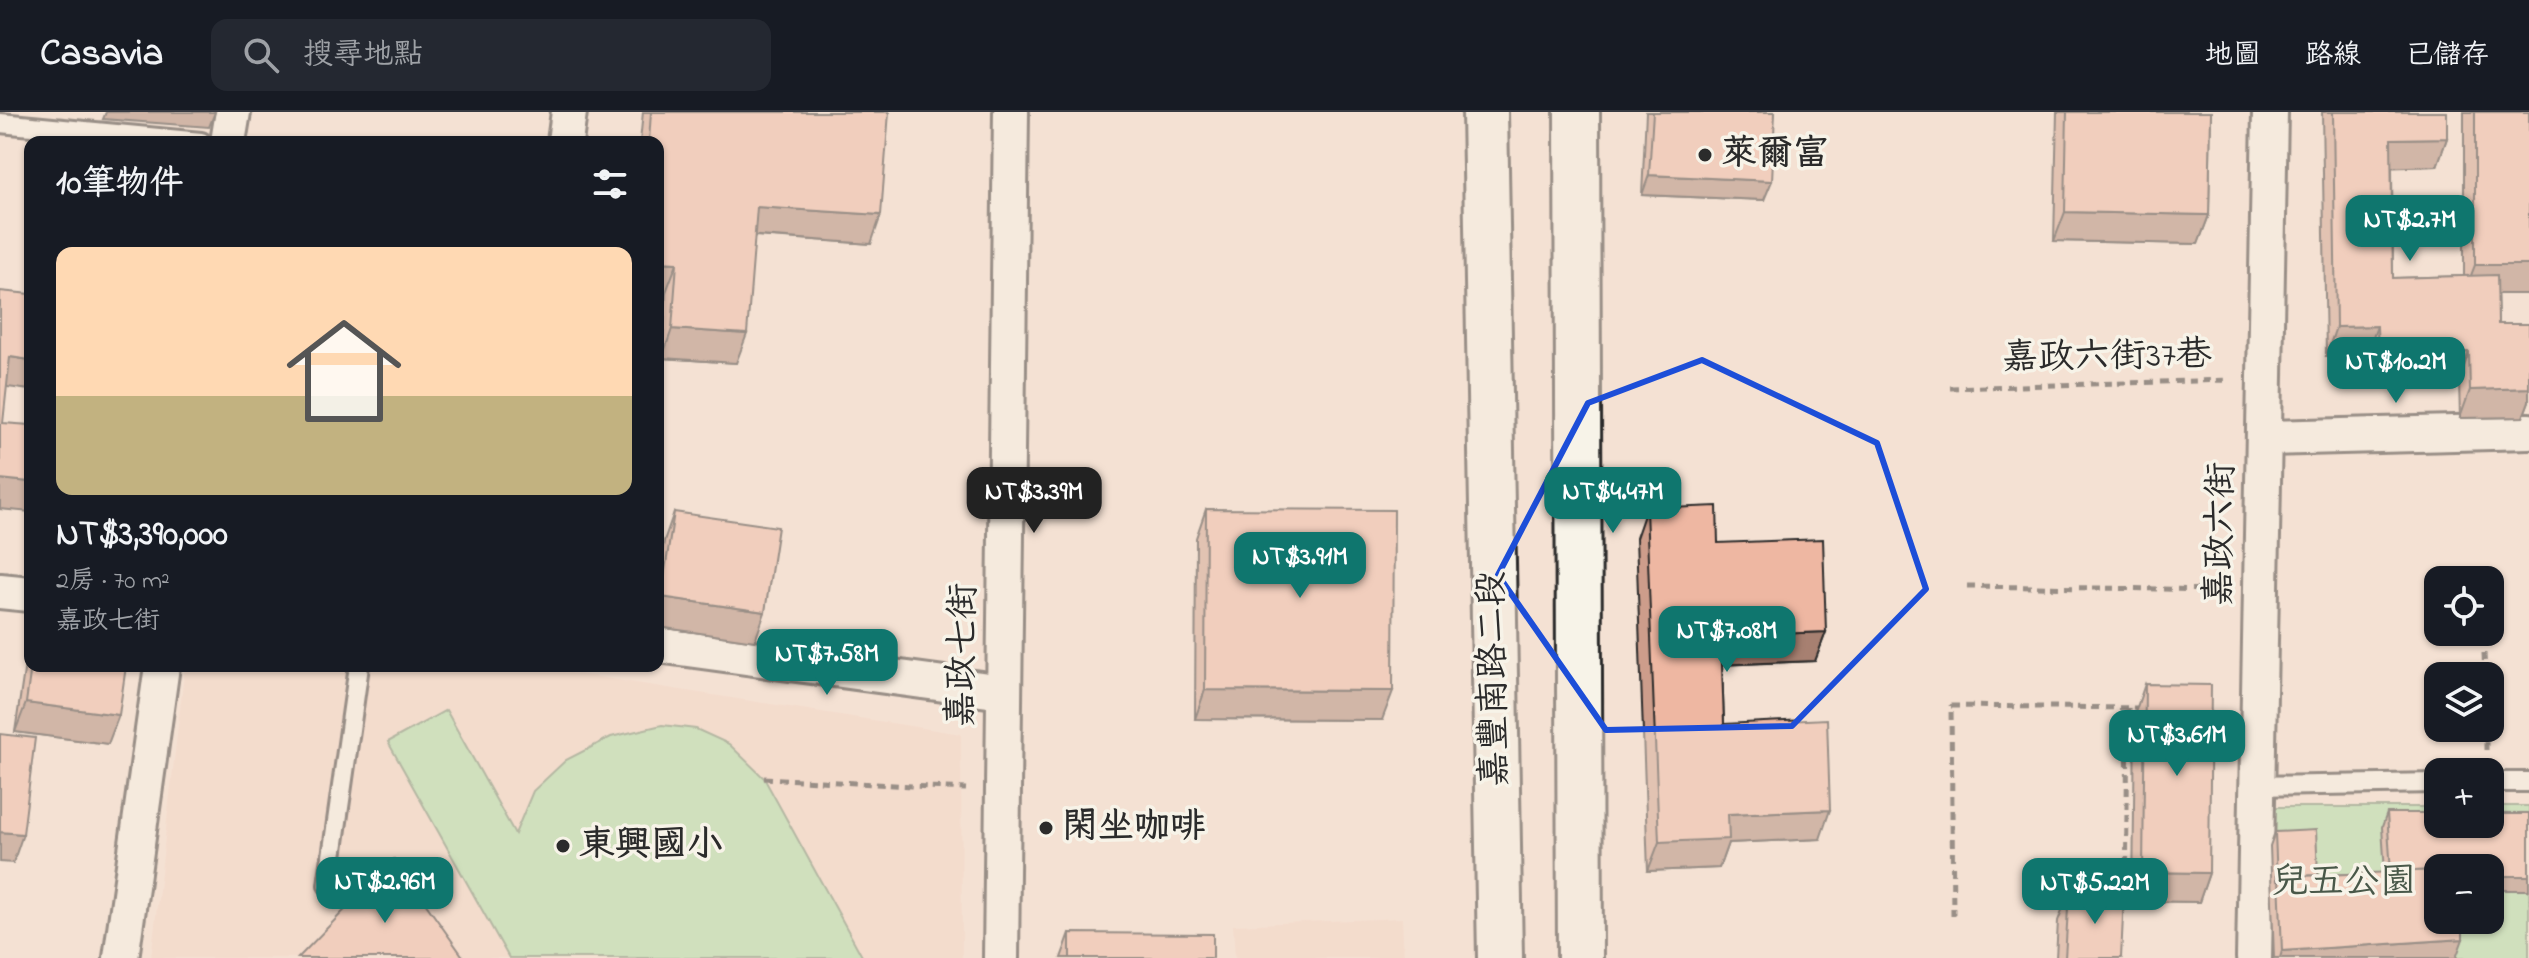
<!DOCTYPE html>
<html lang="zh-TW">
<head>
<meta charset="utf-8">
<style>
  :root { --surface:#171b24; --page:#242831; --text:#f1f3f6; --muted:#9ea1a6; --line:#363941; --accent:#0f766e }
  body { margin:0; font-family:"Indie Flower","LXGW WenKai TC",sans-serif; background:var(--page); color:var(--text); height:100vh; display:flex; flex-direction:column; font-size:30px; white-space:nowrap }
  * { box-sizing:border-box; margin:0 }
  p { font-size:26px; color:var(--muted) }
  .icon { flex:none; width:44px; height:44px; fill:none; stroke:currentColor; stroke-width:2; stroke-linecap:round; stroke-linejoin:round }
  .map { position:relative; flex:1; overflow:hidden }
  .sheet { position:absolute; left:24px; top:24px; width:640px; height:536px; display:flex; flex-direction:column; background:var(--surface); border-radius:16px; box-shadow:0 2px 6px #0004 }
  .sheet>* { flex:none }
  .controls { position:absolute; left:2424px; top:454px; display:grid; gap:16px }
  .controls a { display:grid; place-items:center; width:80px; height:80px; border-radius:16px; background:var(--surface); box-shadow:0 2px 6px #0004; font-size:40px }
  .price { position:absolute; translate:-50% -68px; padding:0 18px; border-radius:16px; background:var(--accent); color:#fff; font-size:26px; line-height:52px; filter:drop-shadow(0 2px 4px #0008) }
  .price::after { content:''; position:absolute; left:50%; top:48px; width:24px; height:18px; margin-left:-12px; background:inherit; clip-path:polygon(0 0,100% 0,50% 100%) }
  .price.current { background:#222; color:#fff }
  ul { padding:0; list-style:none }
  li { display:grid; align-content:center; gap:16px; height:424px; padding:0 32px }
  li+li { border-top:2px solid var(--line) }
  li span { display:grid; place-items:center; height:248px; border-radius:16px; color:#555 }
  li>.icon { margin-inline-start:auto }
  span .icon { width:144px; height:144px; fill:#fffc; stroke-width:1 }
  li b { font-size:34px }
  h2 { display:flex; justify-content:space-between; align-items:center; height:96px; padding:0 32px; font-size:34px }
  header { display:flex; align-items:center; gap:48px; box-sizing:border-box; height:112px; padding:0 40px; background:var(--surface); border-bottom:2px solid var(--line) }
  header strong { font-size:38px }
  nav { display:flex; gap:44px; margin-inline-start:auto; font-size:28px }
  .search { width:560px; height:72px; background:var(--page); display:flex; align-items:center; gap:20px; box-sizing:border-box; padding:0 28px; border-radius:16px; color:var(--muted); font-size:30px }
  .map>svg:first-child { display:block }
  .built { fill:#f2d4c4 }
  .green { fill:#a4dea3; stroke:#688467; stroke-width:2; fill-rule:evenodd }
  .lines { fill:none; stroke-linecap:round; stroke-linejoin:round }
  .service-casing { stroke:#2b2b2b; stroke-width:24 }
  .minor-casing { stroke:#2b2b2b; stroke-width:40 }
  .tertiary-casing { stroke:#2b2b2b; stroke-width:50 }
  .path { stroke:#2b2b2b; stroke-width:5; stroke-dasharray:8 6; stroke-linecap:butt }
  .service { stroke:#f7f3e8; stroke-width:18 }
  .minor { stroke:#f7f3e8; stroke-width:34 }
  .tertiary { stroke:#f7f3e8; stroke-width:44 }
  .wall { fill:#cd9d8b; stroke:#2b2b2b; stroke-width:2 }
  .shaded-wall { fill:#a78071; stroke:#2b2b2b; stroke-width:2 }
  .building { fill:#eeb7a2; stroke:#2b2b2b; stroke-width:2 }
  .marked { fill:none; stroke:#1d4ed8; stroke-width:6; stroke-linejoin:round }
  .poi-dot { fill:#2b2b2b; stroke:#f7f3e8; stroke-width:3 }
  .labels { text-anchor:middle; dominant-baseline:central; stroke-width:7; stroke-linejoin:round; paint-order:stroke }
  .poi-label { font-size:36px; font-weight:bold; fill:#2b2b2b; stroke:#f7f3e8; text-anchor:start }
  .street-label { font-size:36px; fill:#2b2b2b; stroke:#f7f3e8 }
  .park-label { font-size:36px; fill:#495849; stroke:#f7f3e8 }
</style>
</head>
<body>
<header>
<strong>Casavia</strong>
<div class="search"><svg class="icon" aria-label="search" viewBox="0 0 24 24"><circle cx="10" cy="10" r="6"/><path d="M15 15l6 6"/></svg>搜尋地點</div>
<nav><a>地圖</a><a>路線</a><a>已儲存</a></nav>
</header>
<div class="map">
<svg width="2529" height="846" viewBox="0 0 2529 846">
  <rect width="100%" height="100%" fill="#f4e1d3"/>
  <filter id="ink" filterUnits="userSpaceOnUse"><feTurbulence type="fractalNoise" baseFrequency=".0125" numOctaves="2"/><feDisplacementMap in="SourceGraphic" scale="16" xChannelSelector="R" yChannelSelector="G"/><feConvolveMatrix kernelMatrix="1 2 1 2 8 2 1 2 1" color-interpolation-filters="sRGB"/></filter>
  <g filter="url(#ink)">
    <g class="built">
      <path d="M185 554 547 557 961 622 962 846H151Z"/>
      <path d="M1402 806 1404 846H1235L1233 813Z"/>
    </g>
    <g class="green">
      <path d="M446 598 515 722 533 679 566 648 611 625 662 613 696 617 729 632 764 666 863 846H509L388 630Z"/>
      <path d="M2490 694H2529V846H2267L2264 695H2438V712H2490ZM2438 756H2490V808H2438Z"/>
    </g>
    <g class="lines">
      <g class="service-casing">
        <g id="service">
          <path d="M0 11 201 30"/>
          <path d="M2490 670H2529"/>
          <path d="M2255 674 2438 671"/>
          <path d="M328 773 359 554"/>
        </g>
      </g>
      <g class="minor-casing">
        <g id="minor">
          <path d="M228 30 233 0"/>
          <path d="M565 30 569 0"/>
          <path d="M2265 326 2529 319"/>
          <path d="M0 479 30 482"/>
          <path d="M658 533 1003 580"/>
          <path d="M121 846 162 554"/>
          <path d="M1001 846 1011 0"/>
          <path d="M2254 846 2270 0"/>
        </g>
      </g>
      <g class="tertiary-casing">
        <g id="tertiary">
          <path d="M1485 0 1500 846"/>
          <path d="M1577 0 1580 846"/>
        </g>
      </g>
      <g class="path">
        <path d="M1950 276 2229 268"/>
        <path d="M1967 474 2224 478"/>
        <path d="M2484 541 2485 564"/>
        <path d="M2486 616V643"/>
        <path d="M764 666 966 677"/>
        <path d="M2126 795 2128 596"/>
        <path d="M1953 804 1951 594 2140 596"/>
      </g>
      <use href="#service" class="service"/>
      <use href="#minor" class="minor"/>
      <use href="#tertiary" class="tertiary"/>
    </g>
    <g class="wall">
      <path d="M643 0H889L871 132 754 124 736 251 662 246 666 180 658 30H640Z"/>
      <path d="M1646 0H1775L1764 88 1642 83Z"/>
      <path d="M2057 0H2211L2209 103 2198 132 2054 129Z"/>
      <path d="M2322 0H2447V26L2437 54 2392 55 2393 166 2464 164V0H2529V182H2497L2498 212H2529V289L2523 305 2460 306 2459 269 2367 271V243L2326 244Z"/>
      <path d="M1206 397 1382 608 1195 607 1196 426Z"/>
      <path d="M1646 397 1718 431 1826 520 1815 549 1722 553 1724 612 1820 727 1728 731 1719 756 1648 759 1636 426Z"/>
      <path d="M674 400 755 529 658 515V467L664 429Z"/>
      <path d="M30 533V554H126L108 632 15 620 26 545Z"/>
      <path d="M2145 572 2209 761 2199 790 2133 789 2135 601Z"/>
      <path d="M2387 701 2529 702V778H2490V756H2438L2456 846H2274L2270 734 2275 720 2318 763 2385 761 2382 715Z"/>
      <path d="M2069 780 2121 846H2056L2058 809Z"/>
      <path d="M1070 821 1213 846H1061Z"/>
    </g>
    <g class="shaded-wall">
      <path d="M106 0H215L209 15 103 7Z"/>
      <path d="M2447 26 2437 54 2381 56 2391 27Z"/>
      <path d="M1649 63 1772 69 1764 88 1642 83Z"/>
      <path d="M757 95 881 103 871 132 746 123Z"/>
      <path d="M2065 100 2209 103 2198 132 2054 129Z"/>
      <path d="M658 150 677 151 666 180H658Z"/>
      <path d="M2475 153H2529V182H2464Z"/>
      <path d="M2377 214 2367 243 2326 244 2336 215Z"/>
      <path d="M672 217 747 222 736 251 662 246Z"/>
      <path d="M2469 240 2459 269 2367 271 2378 242Z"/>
      <path d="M10 245 30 248V278L0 274Z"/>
      <path d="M2529 276V289L2523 305 2460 306 2470 278Z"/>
      <path d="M0 367 30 370V400L0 397Z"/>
      <path d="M661 485 765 500 755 529 658 515V494Z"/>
      <path d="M1826 520 1815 549 1711 553 1721 524Z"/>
      <path d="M1205 578 1393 579 1382 608 1195 607Z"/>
      <path d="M26 591 119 603 108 632 15 620Z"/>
      <path d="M1830 698 1820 727 1728 731 1719 756 1648 759 1659 730 1728 702Z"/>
      <path d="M0 720 23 722 13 751 0 750Z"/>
      <path d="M2143 760 2209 761 2199 790 2133 789Z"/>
      <rect x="2490" y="764" width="39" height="14"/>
      <path d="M2463 827 2456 846H2280L2282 839Z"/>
    </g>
    <g class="building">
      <path d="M651 0H889L881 103 757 95 747 222 672 217 677 151 658 150V30H649Z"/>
      <path d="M1653 0H1775L1772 69 1649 63Z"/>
      <path d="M2067 0H2211L2209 103 2065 100Z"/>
      <path d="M2333 0H2447V26L2391 27 2393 166 2497 163 2498 212H2529V276L2470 278 2469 240 2378 242 2377 214 2336 215Z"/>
      <rect x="2475" y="0" width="54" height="153"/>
      <path d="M0 179 30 182V248L10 245 3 311 30 313V370L0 367Z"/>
      <path d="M1717 394 1718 431 1823 427 1826 520 1721 524 1724 612 1827 607 1830 698 1728 702 1729 727 1659 730 1646 397Z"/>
      <path d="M1206 397 1394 398 1393 579 1205 578Z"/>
      <path d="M674 400 778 415 765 500 661 485Z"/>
      <path d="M31 554H126L119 603 26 591Z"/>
      <path d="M2145 572 2211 573 2209 761 2143 760Z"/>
      <path d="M0 622 35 626 23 722 0 720Z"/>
      <path d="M2387 701H2438V712H2490V702H2529V764H2490V756H2438V758L2391 760Z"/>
      <path d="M2316 718 2318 763 2279 765 2277 770 2275 720Z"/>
      <path d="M394 747 464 846H298Z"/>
      <path d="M2438 758V808H2463V827L2282 839 2279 765Z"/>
      <path d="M2069 780 2124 783 2121 846H2065Z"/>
      <path d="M1070 821 1213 822V846H1070Z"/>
    </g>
  </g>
  <path d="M0 0H2529V846H0ZM1702 248 1877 331 1926 477 1792 614 1606 618 1498 463 1588 291Z" fill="#f4e1d3" fill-opacity=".55" fill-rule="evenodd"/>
  <path class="marked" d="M1702 248 1877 331 1926 477 1792 614 1606 618 1498 463 1588 291Z"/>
  <g class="poi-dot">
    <circle cx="1705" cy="43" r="8"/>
    <circle cx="1046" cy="716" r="8"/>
    <circle cx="563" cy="734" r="8"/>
  </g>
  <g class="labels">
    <g class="poi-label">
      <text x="1721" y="43">萊爾富</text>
      <text x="1062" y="716">閑坐咖啡</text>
      <text x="579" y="734">東興國小</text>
    </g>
    <g class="street-label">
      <text transform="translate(2107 246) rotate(-1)">嘉政六街37巷</text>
      <text transform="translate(2222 422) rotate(-89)">嘉政六街</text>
      <text transform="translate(964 543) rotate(-89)">嘉政七街</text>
      <text transform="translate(1495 567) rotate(-91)">嘉豐南路二段</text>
    </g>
    <g class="park-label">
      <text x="2344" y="771">兒五公園</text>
    </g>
  </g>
</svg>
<div class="controls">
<a><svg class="icon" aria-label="locate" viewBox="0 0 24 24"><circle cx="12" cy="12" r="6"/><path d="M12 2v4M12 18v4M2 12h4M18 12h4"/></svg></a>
<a><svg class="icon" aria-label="layers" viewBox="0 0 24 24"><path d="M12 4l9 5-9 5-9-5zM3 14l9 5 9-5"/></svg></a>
<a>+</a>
<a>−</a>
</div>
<b class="price" style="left:2410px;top:151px">NT$2.7M</b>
<b class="price" style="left:2396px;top:293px">NT$10.2M</b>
<b class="price current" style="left:1034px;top:423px">NT$3.39M</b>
<b class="price" style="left:1613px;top:423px">NT$4.47M</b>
<b class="price" style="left:1300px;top:488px">NT$3.91M</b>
<b class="price" style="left:1727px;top:562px">NT$7.08M</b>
<b class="price" style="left:827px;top:585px">NT$7.58M</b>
<b class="price" style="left:2177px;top:666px">NT$3.61M</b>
<b class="price" style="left:385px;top:813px">NT$2.96M</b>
<b class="price" style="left:2095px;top:814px">NT$5.22M</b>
<section class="sheet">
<h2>10筆物件<svg class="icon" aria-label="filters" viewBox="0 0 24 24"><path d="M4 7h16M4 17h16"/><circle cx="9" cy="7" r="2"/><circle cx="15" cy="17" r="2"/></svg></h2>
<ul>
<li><span style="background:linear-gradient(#ffd9b3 60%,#c2b280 0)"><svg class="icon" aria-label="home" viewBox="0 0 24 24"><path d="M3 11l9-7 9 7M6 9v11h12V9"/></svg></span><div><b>NT$3,390,000</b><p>2房 · 70 m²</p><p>嘉政七街</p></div></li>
</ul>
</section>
</div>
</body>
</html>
